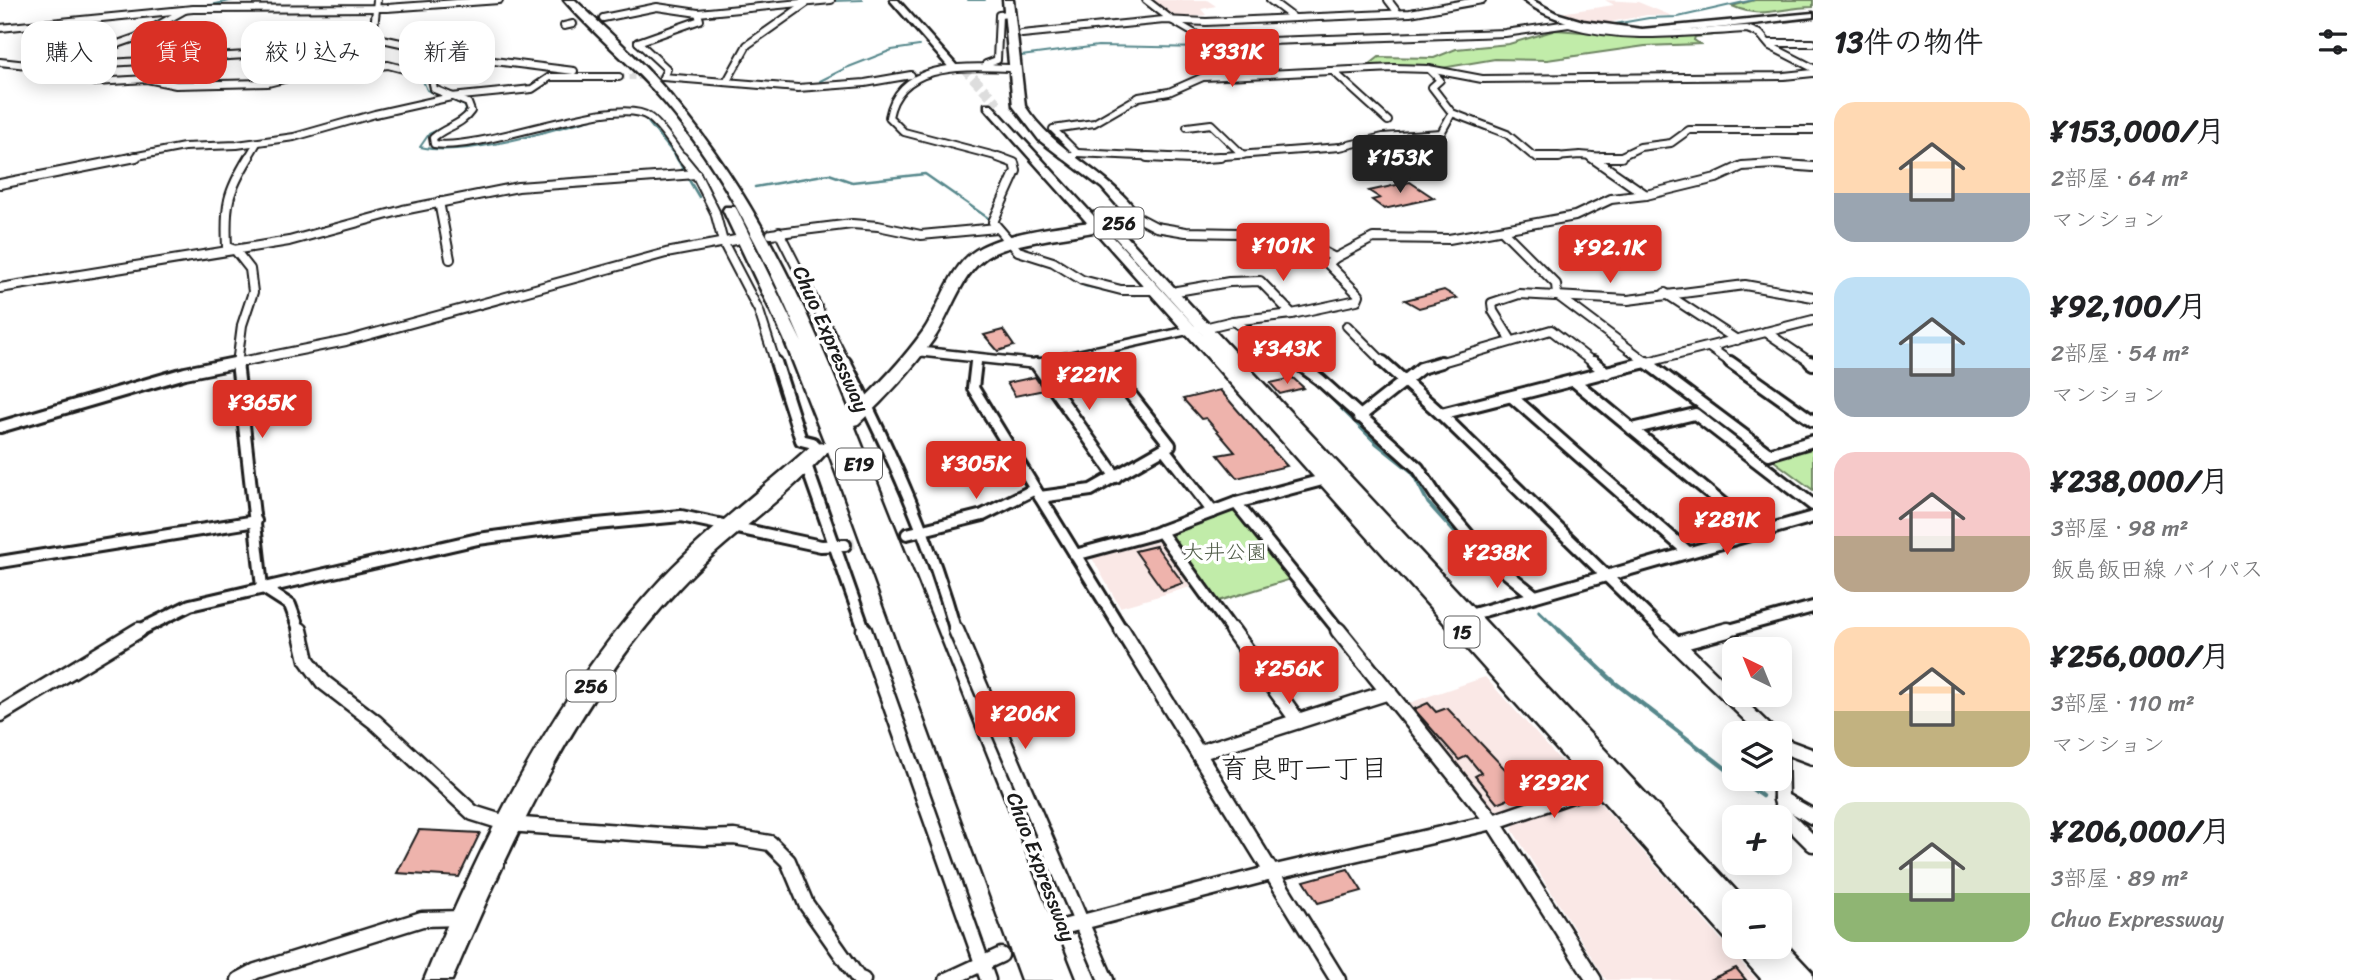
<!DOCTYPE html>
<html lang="ja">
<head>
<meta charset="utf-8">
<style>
  :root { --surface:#fff; --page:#f6f6f6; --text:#202124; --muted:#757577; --accent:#d93025 }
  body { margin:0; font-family:Sriracha,"Klee One",sans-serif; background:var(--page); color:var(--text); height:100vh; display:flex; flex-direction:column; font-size:26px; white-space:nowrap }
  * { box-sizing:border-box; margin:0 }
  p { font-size:23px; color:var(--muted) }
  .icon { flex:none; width:38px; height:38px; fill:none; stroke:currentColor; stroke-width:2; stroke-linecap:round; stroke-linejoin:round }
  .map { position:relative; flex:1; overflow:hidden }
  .details { display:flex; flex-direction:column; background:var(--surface); width:560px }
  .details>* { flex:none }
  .top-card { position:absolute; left:21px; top:21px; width:665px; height:63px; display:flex; gap:14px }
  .needle { width:46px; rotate:317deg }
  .tools { position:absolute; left:1722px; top:637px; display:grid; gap:14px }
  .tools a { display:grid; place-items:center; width:70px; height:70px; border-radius:14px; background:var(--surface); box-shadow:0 4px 18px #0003; font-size:35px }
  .price { position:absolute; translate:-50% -60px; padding:0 16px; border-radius:7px; background:var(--accent); color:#fff; font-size:23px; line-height:46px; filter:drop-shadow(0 2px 4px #0008) }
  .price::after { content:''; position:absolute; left:50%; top:42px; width:21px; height:16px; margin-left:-10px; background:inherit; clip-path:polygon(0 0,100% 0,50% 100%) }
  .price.current { background:#222; color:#fff }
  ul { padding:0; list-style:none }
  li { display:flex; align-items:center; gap:21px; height:175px; padding:0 21px }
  li span { display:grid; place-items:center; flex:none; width:196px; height:140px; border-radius:21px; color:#555 }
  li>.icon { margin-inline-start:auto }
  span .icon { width:84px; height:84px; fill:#fffc; stroke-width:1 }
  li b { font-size:30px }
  h2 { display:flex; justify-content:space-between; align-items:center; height:84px; padding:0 21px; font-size:30px }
  .chip { padding:0 24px; border-radius:21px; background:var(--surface); box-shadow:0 4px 18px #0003; font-size:24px; line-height:63px }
  .chip.current { background:var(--accent); color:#fff }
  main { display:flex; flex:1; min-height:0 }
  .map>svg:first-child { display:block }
  .built { fill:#fae8e6 }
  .green { fill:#c1eca9; stroke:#6e8462; stroke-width:2 }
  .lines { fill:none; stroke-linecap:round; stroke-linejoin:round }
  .stream-far3 { stroke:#57888c; stroke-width:2 }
  .stream-far2 { stroke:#57888c; stroke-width:2.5 }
  .stream-far1 { stroke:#57888c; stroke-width:3.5 }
  .stream { stroke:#57888c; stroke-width:4.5 }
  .building { fill:#eeb3ac; stroke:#1c1c1c; stroke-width:2 }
  .street-tunnel-far1 { stroke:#ddd; stroke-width:6; stroke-dasharray:6 3.5; stroke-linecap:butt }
  .street-tunnel { stroke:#ddd; stroke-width:10; stroke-dasharray:10 5; stroke-linecap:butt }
  .primary-tunnel { stroke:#ddd; stroke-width:10; stroke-dasharray:10 4.5; stroke-linecap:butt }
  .street-far3-casing { stroke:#1c1c1c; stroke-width:10 }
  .street-far2-casing { stroke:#1c1c1c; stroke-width:12 }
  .street-far1-casing { stroke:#1c1c1c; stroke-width:16 }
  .street-casing { stroke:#1c1c1c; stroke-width:19 }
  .secondary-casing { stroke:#1c1c1c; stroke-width:5 }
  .primary-casing { stroke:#1c1c1c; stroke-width:5 }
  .highway-casing { stroke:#1c1c1c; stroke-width:5 }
  .street-far3 { stroke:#fff; stroke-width:6 }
  .street-far2 { stroke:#fff; stroke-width:8 }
  .street-far1 { stroke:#fff; stroke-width:10 }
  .street { stroke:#fff; stroke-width:14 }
  .secondary { fill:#fff; fill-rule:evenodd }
  .primary { fill:#fff; fill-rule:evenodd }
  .highway { fill:#fff; fill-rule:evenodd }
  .labels { text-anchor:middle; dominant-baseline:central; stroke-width:7; stroke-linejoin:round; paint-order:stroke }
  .shield { fill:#fff; stroke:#606060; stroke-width:2 }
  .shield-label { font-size:19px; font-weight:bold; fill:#1c1c1c }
  .street-label { font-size:21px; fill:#1c1c1c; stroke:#fff }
  .park-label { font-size:21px; fill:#4e5a46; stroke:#fff }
  .near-neighbourhood-label { font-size:28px; fill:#1c1c1c; stroke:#fff }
</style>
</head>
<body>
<main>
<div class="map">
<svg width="1813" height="980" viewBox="0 0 1813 980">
  <rect width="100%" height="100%" fill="#fff"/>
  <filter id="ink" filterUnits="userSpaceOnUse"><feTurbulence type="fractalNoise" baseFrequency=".0143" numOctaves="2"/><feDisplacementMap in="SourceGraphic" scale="14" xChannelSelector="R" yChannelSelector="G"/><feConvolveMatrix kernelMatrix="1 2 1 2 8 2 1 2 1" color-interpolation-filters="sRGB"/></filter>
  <g filter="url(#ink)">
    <g class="built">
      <path d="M1148 0H1207L1216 6 1201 9 1206 15 1190 17 1193 21 1173 20Z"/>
      <path d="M1605 0 1638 2 1672 16 1647 15 1600 24 1560 13 1614 5Z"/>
      <path d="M1161 541 1194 586 1120 607 1092 558Z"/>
      <path d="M1485 677 1580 782 1581 784 1500 812 1487 804 1406 704Z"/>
      <path d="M1591 797 1600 803 1757 980H1606L1512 829 1516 822Z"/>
    </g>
    <g class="green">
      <path d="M1755 0H1813V7C1780 7 1764 20 1732 6Z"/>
      <path d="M1556 30 1622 35 1744 32 1695 37 1694 40 1700 44 1645 46 1547 60 1495 59 1442 68H1365L1379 57 1434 58 1456 49 1509 44Z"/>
      <path d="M1813 446V490L1770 458Z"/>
      <path d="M1231 509 1235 510 1291 579 1219 601 1173 538 1175 530Z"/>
    </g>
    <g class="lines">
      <g class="stream-far3">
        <path d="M968 0H985"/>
        <path d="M831 1 863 0"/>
        <path d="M202 7 234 0"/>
        <path d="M1609 25 1649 18 1678 17 1753 0"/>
        <path d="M1021 56 1098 46 1207 48"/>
        <path d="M0 66 15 67"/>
        <path d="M52 66 110 48"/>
        <path d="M846 68 892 50 919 46"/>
        <path d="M47 72 83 82"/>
        <path d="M421 76 427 90 443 97"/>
        <path d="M139 82 170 86"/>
        <path d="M94 84H111"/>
        <path d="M821 85 820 81 844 69"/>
        <path d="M451 100 465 106 466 110 461 118"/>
        <path d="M643 116 677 158"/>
        <path d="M448 125 429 134 420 147C466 158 552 130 598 117"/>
      </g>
      <g class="stream-far2">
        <path d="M676 157 685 172"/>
        <path d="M689 180 699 197"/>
        <path d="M755 187 829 174 852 182 925 174 988 218"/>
        <path d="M1061 272 1085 286 1117 293"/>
        <path d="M1125 294 1135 295"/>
      </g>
      <g class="stream-far1">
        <path d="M1315 382 1377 444 1412 472 1428 503 1476 556 1516 588"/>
        <path d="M1539 611 1561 632"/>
      </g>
      <g class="stream">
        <path d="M1559 630 1614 682 1734 775"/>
        <path d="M1739 779 1762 796"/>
      </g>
    </g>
    <g class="building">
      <path d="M1410 182 1434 198 1384 209 1372 200 1380 198 1369 191Z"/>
      <path d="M1444 290 1457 298 1419 308 1405 300Z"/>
      <path d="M1003 330 1014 346 998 351 984 335Z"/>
      <path d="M1070 370 1084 388 1070 391 1056 374Z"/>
      <path d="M1035 377 1044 390 1015 396 1007 383Z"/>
      <path d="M1293 378 1304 388 1280 394 1270 383Z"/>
      <path d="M1220 390 1268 445 1287 466 1237 478 1218 455 1235 452 1206 418 1201 419 1183 399Z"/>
      <path d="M1156 546 1183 583 1163 590 1135 551Z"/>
      <path d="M1428 703 1436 712 1447 708 1527 792 1497 803 1475 776 1481 773 1467 756 1459 760 1414 709Z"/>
      <path d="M419 830 480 833 459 877 397 873Z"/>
      <path d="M1348 869 1362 891 1318 903 1304 881Z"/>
      <path d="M1736 968 1746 980H1709Z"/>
    </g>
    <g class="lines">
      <g class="street-tunnel-far1">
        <path d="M573 24 603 18"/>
        <path d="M619 77H663"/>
      </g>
      <path class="street-tunnel" d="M845 545 907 534"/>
      <path class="primary-tunnel" d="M963 67 998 104"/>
      <g class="street-far3-casing">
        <g id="street-far3">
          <path d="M1146 0 1173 21 1211 43 1505 33 1569 24"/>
          <path d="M1270 0 1294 18"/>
          <path d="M1388 0 1398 13"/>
          <path d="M185 10 135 38 115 45 104 61 108 63 266 54 326 47 373 37 470 58 574 71"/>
          <path d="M603 18 657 7 698 13 831 0"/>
          <path d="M1570 20 1569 24C1627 41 1687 32 1747 29L1760 34 1770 46 1813 68"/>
          <path d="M564 26 573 24"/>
          <path d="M0 28 193 9 387 8 499 0"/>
          <path d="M1022 34 1164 20 1206 22 1410 13 1482 0"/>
          <path d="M373 37 377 0"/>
          <path d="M638 42 667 69 663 77 798 88 865 83 911 75"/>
          <path d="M638 42 700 20 698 13"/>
          <path d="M1768 43H1813"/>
          <path d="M0 62 36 66 95 82 147 79 176 85 268 83 296 76 388 65 423 74 432 80 434 89 468 103 471 111C462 125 445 127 433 138L434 144C485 152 618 93 649 117 662 126 673 146 683 158"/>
          <path d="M986 64 997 60 999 15 1009 14"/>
          <path d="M1429 69 1440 80 1432 87 1452 113 1507 134 1532 155 1543 158 1580 155 1617 158 1640 147 1671 143 1689 130H1813"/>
          <path d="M1334 72 1388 121"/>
          <path d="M727 81 747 45 808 2"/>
          <path d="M1187 127 1211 124 1243 155"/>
          <path d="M1077 153 1180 158"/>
          <path d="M127 158 184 147 237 145 294 137 375 114 451 97 532 89 550 77H619"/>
          <path d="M248 158 257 143"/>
          <path d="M1003 158 904 132 889 117C900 60 968 67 1014 68"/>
          <path d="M1072 158 1077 153 1053 129 1094 123 1139 97 1169 92 1203 77 1394 68 1429 69 1482 79 1784 76 1813 73"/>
          <path d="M1198 158 1340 147 1383 137 1441 133 1452 113"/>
        </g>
      </g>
      <g class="street-far2-casing">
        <g id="street-far2">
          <path d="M682 157 696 174 715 212 723 242 759 311 776 364"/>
          <path d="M998 157 1014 163 1016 171 993 222 1018 251 1053 262 1082 280 1121 290H1154"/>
          <path d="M1147 157 1191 159 1220 157"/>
          <path d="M1538 157H1559"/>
          <path d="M1591 157 1646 195"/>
          <path d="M1601 157H1621"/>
          <path d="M1071 159 1073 157"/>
          <path d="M0 184 136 157"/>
          <path d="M439 202 450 259"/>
          <path d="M1133 215 1156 227 1186 232 1289 234 1335 258 1373 238 1449 239 1575 216 1611 199 1646 195 1716 178 1742 166 1774 164 1813 167"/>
          <path d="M1502 230 1556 284 1557 295 1649 364"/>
          <path d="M779 232 846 364"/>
          <path d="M771 234 852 224 878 226 921 235 997 228"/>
          <path d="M0 288 289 241 403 210 518 187 696 174"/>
          <path d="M1177 291 1229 282 1260 281 1292 314 1357 300 1359 295 1328 264 1335 258"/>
          <path d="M1665 293 1737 340"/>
          <path d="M1233 321 1292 314"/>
          <path d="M1347 326 1385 364"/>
          <path d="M1204 328 1233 321 1298 364"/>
          <path d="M1766 332 1813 364"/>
          <path d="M1511 340 1493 311 1492 303 1519 294 1628 300 1745 285 1813 297"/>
          <path d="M1709 347 1733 364"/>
          <path d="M1096 351 1106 364"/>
          <path d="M231 364 346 341 666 253 736 240"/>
          <path d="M237 364 242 325 253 292 250 269 235 250 227 247C225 205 227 193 249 157"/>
          <path d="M976 364V359"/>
          <path d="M1435 364 1551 330 1595 364"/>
          <path d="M1640 364 1813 320"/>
        </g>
      </g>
      <g class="street-far1-casing">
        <g id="street-far1">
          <path d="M237 362 262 587"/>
          <path d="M776 362 801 440 813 443 817 451"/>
          <path d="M845 362C890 450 929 536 956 632"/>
          <path d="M976 362 973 388 1123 632"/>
          <path d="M1296 362 1319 379 1418 468 1439 500 1487 557 1535 596"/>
          <path d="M1383 362 1441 414 1664 632"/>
          <path d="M1593 362 1607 373"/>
          <path d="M1646 362 1769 454 1813 441"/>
          <path d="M1730 362 1813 421"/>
          <path d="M1810 362 1813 364"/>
          <path d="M1036 364 1116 477"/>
          <path d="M1574 381 1757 532"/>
          <path d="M1512 397 1688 552"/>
          <path d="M1441 414 1646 362"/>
          <path d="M1359 417 1421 368 1441 362"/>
          <path d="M0 427 185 373 240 362"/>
          <path d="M1632 429 1695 414 1813 505"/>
          <path d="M1164 449 1213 512"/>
          <path d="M805 462 865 632"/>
          <path d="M1040 497 1091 490 1170 445 1105 362"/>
          <path d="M1236 503 1340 632"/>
          <path d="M1160 531 1233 632"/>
          <path d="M907 534 983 515 1035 489"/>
          <path d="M1075 555 1153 534 1236 503 1330 478"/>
          <path d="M0 562 256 521"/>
          <path d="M262 587 290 605 300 632"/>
          <path d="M1466 616 1813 517"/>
          <path d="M136 632 190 605 478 539 576 526 681 516 821 546 845 545"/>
          <path d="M1722 632 1813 607"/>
        </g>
      </g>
      <g class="street-casing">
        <g id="street">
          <path d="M300 630 307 660 323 682 375 722 473 813 508 824 704 838 734 837 770 843 788 861 806 904 858 978 863 980"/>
          <path d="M864 630 988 980"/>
          <path d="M956 630 1106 980"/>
          <path d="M1122 630 1338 980"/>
          <path d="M1232 630 1298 721"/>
          <path d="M1338 630 1493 822 1594 980"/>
          <path d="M1662 630 1768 733"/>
          <path d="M1676 644 1728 630"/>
          <path d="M0 714 139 630"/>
          <path d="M1780 744 1781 799 1785 816 1813 844"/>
          <path d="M1781 745 1813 757"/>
          <path d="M1198 753 1389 692"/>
          <path d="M1781 799 1813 817"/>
          <path d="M1063 927 1271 873 1493 822 1604 784"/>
          <path d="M239 980 256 971 422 919 462 918"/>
          <path d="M947 980 1001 955"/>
        </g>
      </g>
      <g class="secondary-casing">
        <g id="secondary">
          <path d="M1523 0H1532L1556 13 1583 21 1642 29 1813 13V17C1734 25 1589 53 1523 0Z"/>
          <path d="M1202 324 1206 326V330L1036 368 916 355 910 351 916 347 1036 360Z"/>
        </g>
      </g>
      <g class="primary-casing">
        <g id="primary">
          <path d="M890 0H898L957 66V70H951Z"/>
          <path d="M985 104H991L1204 336 1093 213 1103 211 1742 897 1744 901H1734V942L1726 939 985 108Z"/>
          <path d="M1780 938 1812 972 1813 980H1762L1740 955 1737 947H1780Z"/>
        </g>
      </g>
      <g class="highway-casing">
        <path id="highway" d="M564 0H575C610 33 646 65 676 102 753 193 805 304 849 413 876 388 902 361 924 330 941 305 949 267 976 250 1010 229 1077 225 1117 218L1125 214 1102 188 1039 140 1013 106 1003 0H1013L1025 106C1054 152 1108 171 1140 215 1120 236 1027 236 992 254 961 270 952 313 933 340 911 371 886 398 858 424L854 425 1075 980H1021L828 451C784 501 725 538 680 587 576 699 511 842 452 980H424C483 837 556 691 663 577 709 529 764 488 813 444L825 443 784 339 723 210 725 207H735L737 210 802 343C766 259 725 174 665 103 634 66 595 36 564 0Z"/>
      </g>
      <use href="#street-far3" class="street-far3"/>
      <use href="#street-far2" class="street-far2"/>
      <use href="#street-far1" class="street-far1"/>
      <use href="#street" class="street"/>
      <use href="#secondary" class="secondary"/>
      <use href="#primary" class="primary"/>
      <use href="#highway" class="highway"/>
    </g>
  </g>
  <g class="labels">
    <g class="shield">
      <rect x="1094.5" y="207.5" width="49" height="31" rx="5"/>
      <rect x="836" y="448.5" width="46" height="31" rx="5"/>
      <rect x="1444.5" y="616.5" width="35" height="31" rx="5"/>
      <rect x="566.5" y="670.5" width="49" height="31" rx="5"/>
    </g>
    <g class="shield-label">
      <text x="1119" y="223">256</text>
      <text x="859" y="464">E19</text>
      <text x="1462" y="632">15</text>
      <text x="591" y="686">256</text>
    </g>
    <g class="street-label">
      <text transform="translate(831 339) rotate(66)">Chuo Expressway</text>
      <text transform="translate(1041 867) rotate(69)">Chuo Expressway</text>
    </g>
    <g class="park-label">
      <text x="1225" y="552">大井公園</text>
    </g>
    <g class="near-neighbourhood-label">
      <text x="1304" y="768">育良町一丁目</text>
    </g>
  </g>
</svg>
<div class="tools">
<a><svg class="needle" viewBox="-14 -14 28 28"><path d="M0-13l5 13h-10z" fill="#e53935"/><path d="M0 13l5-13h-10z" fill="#757577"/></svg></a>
<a><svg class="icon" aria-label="layers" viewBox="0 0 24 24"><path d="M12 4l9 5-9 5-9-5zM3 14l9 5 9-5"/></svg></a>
<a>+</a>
<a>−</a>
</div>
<b class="price" style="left:1232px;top:89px">¥331K</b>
<b class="price current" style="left:1400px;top:195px">¥153K</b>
<b class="price" style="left:1283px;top:283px">¥101K</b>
<b class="price" style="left:1610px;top:285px">¥92.1K</b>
<b class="price" style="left:1287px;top:386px">¥343K</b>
<b class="price" style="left:1089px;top:412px">¥221K</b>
<b class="price" style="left:262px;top:440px">¥365K</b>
<b class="price" style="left:976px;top:501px">¥305K</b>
<b class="price" style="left:1727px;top:557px">¥281K</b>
<b class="price" style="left:1497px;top:590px">¥238K</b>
<b class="price" style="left:1289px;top:706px">¥256K</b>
<b class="price" style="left:1025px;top:751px">¥206K</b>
<b class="price" style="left:1554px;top:820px">¥292K</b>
<div class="top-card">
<a class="chip">購入</a>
<a class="chip current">賃貸</a>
<a class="chip">絞り込み</a>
<a class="chip">新着</a>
</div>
</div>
<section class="details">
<h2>13件の物件<svg class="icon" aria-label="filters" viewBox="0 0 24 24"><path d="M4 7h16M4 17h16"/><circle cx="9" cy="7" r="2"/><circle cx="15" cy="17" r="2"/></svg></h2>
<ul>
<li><span style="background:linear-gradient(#ffd9b3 65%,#9aa5b1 0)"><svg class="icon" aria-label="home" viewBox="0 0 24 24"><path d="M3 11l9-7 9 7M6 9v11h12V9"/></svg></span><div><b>¥153,000/月</b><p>2部屋 · 64 m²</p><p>マンション</p></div></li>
<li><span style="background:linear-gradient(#bfe0f5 65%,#9aa5b1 0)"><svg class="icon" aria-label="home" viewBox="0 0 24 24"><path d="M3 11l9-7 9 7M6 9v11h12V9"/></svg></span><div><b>¥92,100/月</b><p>2部屋 · 54 m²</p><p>マンション</p></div></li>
<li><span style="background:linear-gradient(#f6c9c9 60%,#b9a48a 0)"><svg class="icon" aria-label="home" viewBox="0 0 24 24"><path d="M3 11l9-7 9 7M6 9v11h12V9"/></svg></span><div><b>¥238,000/月</b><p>3部屋 · 98 m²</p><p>飯島飯田線 バイパス</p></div></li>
<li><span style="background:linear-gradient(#ffd9b3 60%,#c2b280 0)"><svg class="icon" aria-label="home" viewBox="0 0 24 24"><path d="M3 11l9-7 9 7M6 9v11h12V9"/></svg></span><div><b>¥256,000/月</b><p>3部屋 · 110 m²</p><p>マンション</p></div></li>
<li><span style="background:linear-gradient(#dfe7d0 65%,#8fb573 0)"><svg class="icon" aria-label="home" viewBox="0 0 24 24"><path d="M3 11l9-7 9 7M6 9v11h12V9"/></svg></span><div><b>¥206,000/月</b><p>3部屋 · 89 m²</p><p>Chuo Expressway</p></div></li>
</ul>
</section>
</main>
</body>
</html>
